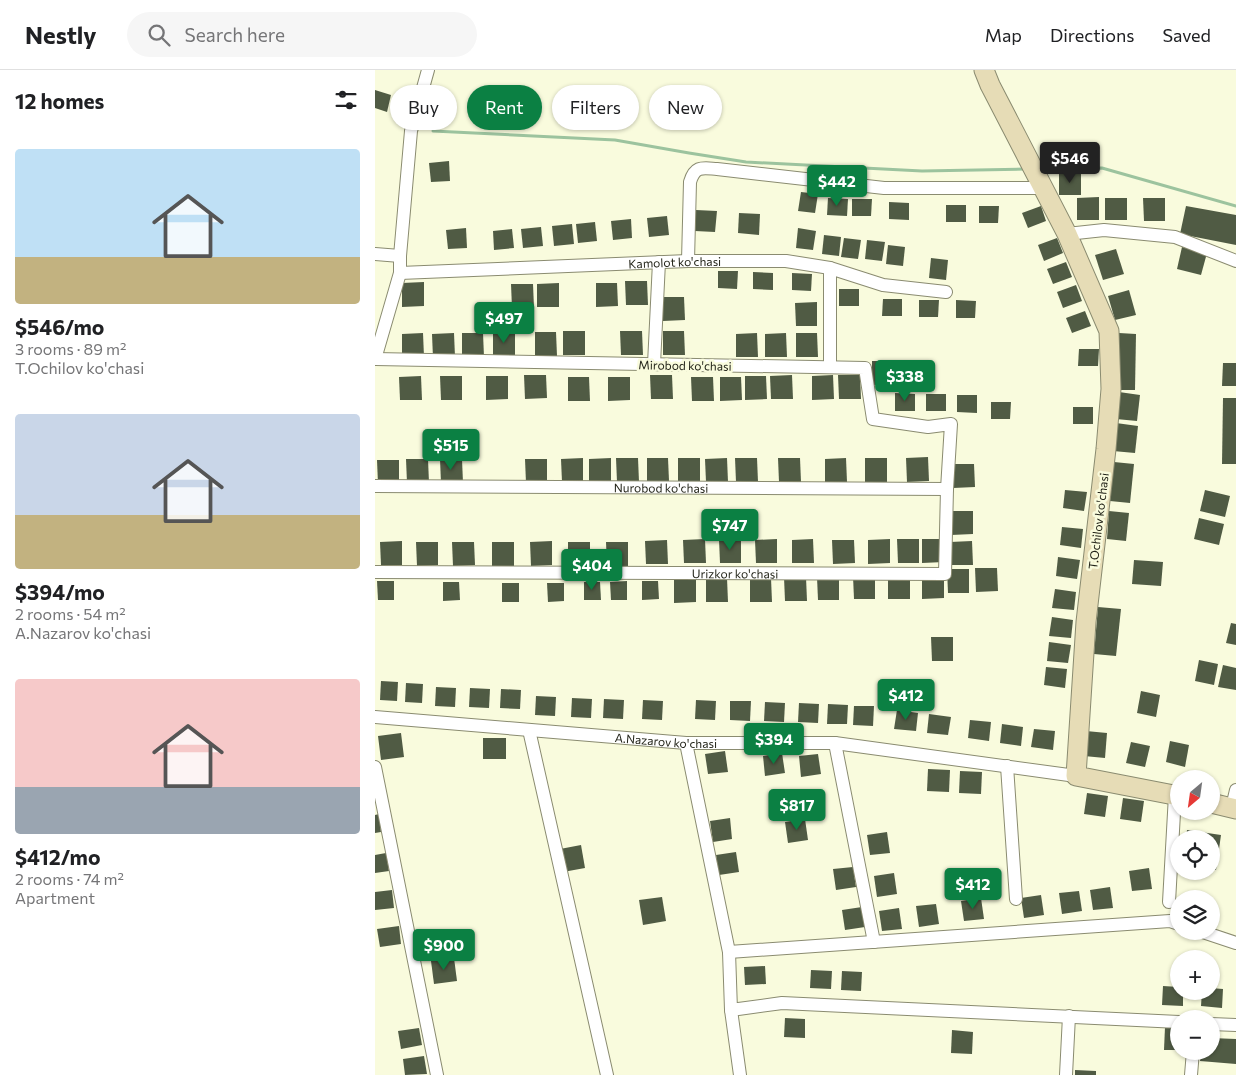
<!DOCTYPE html>
<html lang="en">
<head>
<meta charset="utf-8">
<style>
  :root { --surface:#fff; --page:#f6f6f6; --text:#202124; --muted:#757577; --line:#e0e0e0; --accent:#0b8043 }
  body { margin:0; font-family:Commissioner,sans-serif; background:var(--page); color:var(--text); height:100vh; display:flex; flex-direction:column; font-size:19px; white-space:nowrap }
  * { box-sizing:border-box; margin:0 }
  p { font-size:16px; color:var(--muted) }
  .icon { flex:none; width:28px; height:28px; fill:none; stroke:currentColor; stroke-width:2; stroke-linecap:round; stroke-linejoin:round }
  .map { position:relative; flex:1; overflow:hidden }
  .panel { display:flex; flex-direction:column; background:var(--surface); width:375px }
  .panel>* { flex:none }
  .guide { position:absolute; left:15px; top:15px; width:475px; height:45px; display:flex; gap:10px }
  .needle { width:32px; rotate:209deg }
  .buttons { position:absolute; left:795px; top:700px; display:grid; gap:10px }
  .buttons a { display:grid; place-items:center; width:50px; height:50px; border-radius:50%; background:var(--surface); box-shadow:0 1px 4px #0004; font-size:25px }
  .price { position:absolute; translate:-50% -42px; padding:0 11px; border-radius:5px; background:var(--accent); color:#fff; font-size:16px; line-height:32px; filter:drop-shadow(0 1px 2px #0008) }
  .price::after { content:''; position:absolute; left:50%; top:30px; width:15px; height:11px; margin-left:-8px; background:inherit; clip-path:polygon(0 0,100% 0,50% 100%) }
  .price.on { background:#222; color:#fff }
  ul { padding:0; list-style:none }
  li { display:grid; align-content:center; gap:10px; height:265px; padding:0 15px }
  li span { display:grid; place-items:center; height:155px; border-radius:5px; color:#555 }
  li>.icon { margin-inline-start:auto }
  span .icon { width:90px; height:90px; fill:#fffc; stroke-width:1 }
  li b { font-size:21px }
  h2 { display:flex; justify-content:space-between; align-items:center; height:60px; padding:0 15px; font-size:21px }
  .chip { padding:0 18px; border-radius:22px; background:var(--surface); box-shadow:0 1px 4px #0004; font-size:18px; line-height:45px }
  .chip.on { background:var(--accent); color:#fff }
  header { display:flex; align-items:center; gap:30px; box-sizing:border-box; height:70px; padding:0 25px; background:var(--surface); border-bottom:1px solid var(--line) }
  header strong { font-size:24px }
  nav { display:flex; gap:28px; margin-inline-start:auto; font-size:18px }
  .search { width:350px; height:45px; background:var(--page); display:flex; align-items:center; gap:12px; box-sizing:border-box; padding:0 18px; border-radius:28px; color:var(--muted); font-size:19px }
  main { display:flex; flex:1; min-height:0 }
  .map>svg:first-child { display:block }
  .lines { fill:none; stroke-linecap:round; stroke-linejoin:round }
  .stream { stroke:#9cc39e; stroke-width:3 }
  .building { fill:#505b44 }
  .street-casing { stroke:#8a8b70; stroke-width:14 }
  .secondary-casing { stroke:#8a8b70; stroke-width:21 }
  .street { stroke:#fff; stroke-width:12 }
  .secondary { stroke:#e6dcb6; stroke-width:19 }
  .labels { text-anchor:middle; dominant-baseline:central; stroke-width:5; stroke-linejoin:round; paint-order:stroke }
  .street-label { font-size:12px; fill:#222318; stroke:#f9fbdd }
</style>
</head>
<body>
<header>
<strong>Nestly</strong>
<div class="search"><svg class="icon" aria-label="search" viewBox="0 0 24 24"><circle cx="10" cy="10" r="6"/><path d="M15 15l6 6"/></svg>Search here</div>
<nav><a>Map</a><a>Directions</a><a>Saved</a></nav>
</header>
<main>
<section class="panel">
<h2>12 homes<svg class="icon" aria-label="filters" viewBox="0 0 24 24"><path d="M4 7h16M4 17h16"/><circle cx="9" cy="7" r="2"/><circle cx="15" cy="17" r="2"/></svg></h2>
<ul>
<li><span style="background:linear-gradient(#bfe0f5 70%,#c2b280 0)"><svg class="icon" aria-label="home" viewBox="0 0 24 24"><path d="M3 11l9-7 9 7M6 9v11h12V9"/></svg></span><div><b>$546/mo</b><p>3 rooms · 89 m²</p><p>T.Ochilov ko'chasi</p></div></li>
<li><span style="background:linear-gradient(#c9d6e8 65%,#c2b280 0)"><svg class="icon" aria-label="home" viewBox="0 0 24 24"><path d="M3 11l9-7 9 7M6 9v11h12V9"/></svg></span><div><b>$394/mo</b><p>2 rooms · 54 m²</p><p>A.Nazarov ko'chasi</p></div></li>
<li><span style="background:linear-gradient(#f6c9c9 70%,#9aa5b1 0)"><svg class="icon" aria-label="home" viewBox="0 0 24 24"><path d="M3 11l9-7 9 7M6 9v11h12V9"/></svg></span><div><b>$412/mo</b><p>2 rooms · 74 m²</p><p>Apartment</p></div></li>
</ul>
</section>
<div class="map">
<svg width="861" height="1005" viewBox="0 0 861 1005">
  <rect width="100%" height="100%" fill="#f9fbdd"/>
  <g class="lines">
    <g class="stream">
      <path d="M58 61 240 70 314 83 371 92 547 101 650 99"/>
      <path d="M666 99 727 98 861 136"/>
    </g>
  </g>
  <g class="building">
    <path d="M0 20 16 25 12 42 0 38Z"/>
    <path d="M74 91 75 111 56 112 54 93Z"/>
    <path d="M706 102V125H684V103Z"/>
    <path d="M426 122 443 124 440 143 423 141Z"/>
    <path d="M724 127V150H702V128Z"/>
    <path d="M453 128 473 129 472 146 452 145Z"/>
    <rect x="730" y="128" width="22" height="22"/>
    <path d="M768 128H790V151H769Z"/>
    <path d="M477 129H497L496 146H477Z"/>
    <path d="M514 132 534 133V150L514 149Z"/>
    <rect x="571" y="135" width="20" height="17"/>
    <path d="M604 136H624L623 153H604Z"/>
    <path d="M666 136 671 151 653 158 647 143Z"/>
    <path d="M811 136 861 145V175L805 164Z"/>
    <path d="M321 140 342 141 340 162 320 161Z"/>
    <path d="M364 143 385 144 384 165 363 163Z"/>
    <path d="M292 146 294 165 274 167 272 148Z"/>
    <path d="M256 149 257 168 238 170 236 151Z"/>
    <path d="M220 152 222 171 203 173 201 154Z"/>
    <path d="M197 154 199 174 179 176 177 156Z"/>
    <path d="M166 157 168 176 148 178 146 159Z"/>
    <path d="M91 158 92 178 73 179 71 160Z"/>
    <path d="M423 158 441 161 438 180 421 178Z"/>
    <path d="M137 159 139 178 119 180 118 161Z"/>
    <path d="M449 165 466 167 464 186 447 184Z"/>
    <path d="M469 168 486 170 483 189 466 187Z"/>
    <path d="M682 168 688 183 669 191 663 175Z"/>
    <path d="M492 170 510 172 507 191 490 189Z"/>
    <path d="M513 175 530 177 528 196 511 194Z"/>
    <path d="M807 177 832 183 826 205 802 199Z"/>
    <path d="M741 179 749 204 728 210 720 185Z"/>
    <path d="M556 188 573 190 571 210 554 208Z"/>
    <path d="M691 192 697 207 678 214 672 199Z"/>
    <path d="M343 201H363L362 219 343 218Z"/>
    <path d="M378 202 398 203V220L378 219Z"/>
    <path d="M417 203 437 204 436 221 417 220Z"/>
    <path d="M250 211H272L273 235H251Z"/>
    <path d="M49 212V236L27 237V213Z"/>
    <path d="M184 213V237H162V214Z"/>
    <path d="M221 213H242L243 236 221 237Z"/>
    <path d="M136 214H158L159 238H137Z"/>
    <path d="M701 215 707 231 688 238 682 222Z"/>
    <rect x="464" y="219" width="20" height="17"/>
    <path d="M754 220 761 245 740 250 733 226Z"/>
    <path d="M287 227H309L310 250 288 251Z"/>
    <path d="M508 229H527V246H507Z"/>
    <path d="M544 230H564L563 247H544Z"/>
    <path d="M581 230 601 231 600 248H581Z"/>
    <path d="M442 232V256H421L420 233Z"/>
    <path d="M710 241 716 256 697 263 691 248Z"/>
    <rect x="188" y="261" width="22" height="24"/>
    <path d="M245 261H267L268 285H246Z"/>
    <path d="M288 261H309L310 285H288Z"/>
    <path d="M140 262V286H118V263Z"/>
    <path d="M160 262H181L182 286H160Z"/>
    <path d="M48 263 49 287 27 288V264Z"/>
    <path d="M79 263 80 287 58 288 57 264Z"/>
    <path d="M87 263H108L109 287H87Z"/>
    <path d="M382 263 383 287H361V264Z"/>
    <path d="M411 263 412 287H390V264Z"/>
    <path d="M421 263H442L443 287H421Z"/>
    <path d="M744 263 761 264 760 320H742Z"/>
    <path d="M704 279H724L723 296H703Z"/>
    <path d="M497 291H518L519 314 497 315Z"/>
    <path d="M848 293H861V316H847Z"/>
    <path d="M149 305H171L172 328 150 329Z"/>
    <path d="M275 305H297L298 329H276Z"/>
    <path d="M417 305 418 329H396L395 306Z"/>
    <path d="M458 305 459 329 437 330V306Z"/>
    <path d="M463 305H485L486 329H464Z"/>
    <path d="M46 306 47 330H25L24 307Z"/>
    <path d="M65 306H87V330H66Z"/>
    <path d="M111 306H133V329L111 330Z"/>
    <path d="M370 306H391L392 329 370 330Z"/>
    <path d="M193 307H214L215 331H193Z"/>
    <path d="M233 307H255V330L233 331Z"/>
    <path d="M316 307H338L339 331H317Z"/>
    <path d="M345 307H366L367 330 345 331Z"/>
    <path d="M744 322 765 325 762 351 741 349Z"/>
    <path d="M520 323 540 324V341H520Z"/>
    <rect x="551" y="324" width="20" height="17"/>
    <path d="M582 325H602V343L582 342Z"/>
    <path d="M848 328H861V394H847Z"/>
    <path d="M616 332H636L635 349H616Z"/>
    <rect x="698" y="337" width="20" height="17"/>
    <path d="M741 353 763 356 760 383 738 381Z"/>
    <path d="M553 387 554 411 532 412 531 388Z"/>
    <path d="M208 388V412H187L186 389Z"/>
    <path d="M236 388V412H214V389Z"/>
    <path d="M241 388H263L264 412H242Z"/>
    <path d="M272 388H293L294 411 272 412Z"/>
    <rect x="303" y="388" width="22" height="24"/>
    <path d="M352 388 353 412H331L330 389Z"/>
    <path d="M360 388H382L383 412H361Z"/>
    <path d="M403 388H425L426 412H404Z"/>
    <path d="M471 388 472 412H450V389Z"/>
    <rect x="490" y="388" width="22" height="24"/>
    <path d="M31 389H53L54 413H32Z"/>
    <path d="M65 389H87L88 413H66Z"/>
    <path d="M150 389H172V412L151 413Z"/>
    <path d="M2 390H24V413L3 414Z"/>
    <path d="M739 392 759 394 755 433 735 431Z"/>
    <path d="M577 394H599L600 417 578 418Z"/>
    <path d="M690 420 712 422 709 441 688 438Z"/>
    <path d="M830 420 855 426 850 447 825 441Z"/>
    <path d="M576 441H598V464L576 465Z"/>
    <path d="M734 441 754 443 751 471 732 469Z"/>
    <path d="M824 448 849 454 844 475 819 469Z"/>
    <path d="M687 457 708 459 706 478 685 475Z"/>
    <path d="M330 469 331 493H309L308 470Z"/>
    <path d="M344 469H366V493H345Z"/>
    <path d="M402 469V493H381L380 470Z"/>
    <path d="M438 469 439 493H417V470Z"/>
    <path d="M515 469V493L493 494V470Z"/>
    <path d="M522 469H544V493H523Z"/>
    <path d="M547 469H568L569 492 547 493Z"/>
    <path d="M292 470 293 494H271L270 471Z"/>
    <path d="M457 470H479L480 493 458 494Z"/>
    <path d="M27 471V495H6L5 472Z"/>
    <path d="M177 471V495L156 496 155 472Z"/>
    <path d="M597 471 598 495H576L575 472Z"/>
    <path d="M41 472H63V495L42 496Z"/>
    <path d="M77 472H99L100 495 78 496Z"/>
    <rect x="117" y="472" width="22" height="24"/>
    <rect x="193" y="472" width="22" height="24"/>
    <path d="M231 472H253V496H232Z"/>
    <path d="M683 487 705 490 702 509 681 506Z"/>
    <path d="M759 490 788 492 786 516 757 514Z"/>
    <path d="M600 498H622L623 521 601 522Z"/>
    <path d="M572 499H594V523H573Z"/>
    <path d="M500 505V529H479L478 506Z"/>
    <rect x="513" y="505" width="22" height="24"/>
    <path d="M547 505H569V528L547 529Z"/>
    <path d="M464 506V530H443L442 507Z"/>
    <path d="M409 507H431L432 531H410Z"/>
    <path d="M352 508 353 532H331V509Z"/>
    <path d="M396 508 397 532H375V509Z"/>
    <path d="M299 509H321V532L299 533Z"/>
    <path d="M2 511H19V530H3Z"/>
    <path d="M252 511V530H236L235 512Z"/>
    <path d="M267 511H283L284 529 267 530Z"/>
    <path d="M68 512H84L85 530 68 531Z"/>
    <path d="M209 512H225L226 530H209Z"/>
    <rect x="127" y="513" width="17" height="19"/>
    <path d="M172 513H189V531L173 532Z"/>
    <path d="M680 519 701 522 699 540 677 538Z"/>
    <path d="M723 537 746 539 741 586 719 584Z"/>
    <path d="M677 547 698 550 696 568 674 566Z"/>
    <path d="M856 553 861 554V575L851 573Z"/>
    <path d="M556 567H578V591H557Z"/>
    <path d="M674 572 696 575 693 593 672 591Z"/>
    <path d="M824 590 843 594 839 615 820 611Z"/>
    <path d="M848 595 861 598V620L843 617Z"/>
    <path d="M671 597 692 599 690 618 669 615Z"/>
    <path d="M6 611 23 612 22 631 5 630Z"/>
    <path d="M31 613 48 614 47 633 30 632Z"/>
    <path d="M61 617 81 618 80 637 60 636Z"/>
    <path d="M95 618 115 619 114 638 94 637Z"/>
    <path d="M126 619 146 620 145 639 125 638Z"/>
    <path d="M766 621 785 625 781 647 762 643Z"/>
    <path d="M161 626 181 627 180 646 160 645Z"/>
    <path d="M197 628 217 629 216 648 196 647Z"/>
    <path d="M229 629 249 630 248 649 228 648Z"/>
    <path d="M268 630 288 631 287 650 267 649Z"/>
    <path d="M321 630 341 631 340 650 320 649Z"/>
    <path d="M355 631H376L375 651 355 650Z"/>
    <path d="M390 632 410 633 409 652 389 651Z"/>
    <path d="M424 633 444 634 443 653 423 652Z"/>
    <path d="M453 634 473 635 472 654H452Z"/>
    <path d="M479 636H499L498 656 478 655Z"/>
    <path d="M522 640 543 643 541 661 519 659Z"/>
    <path d="M554 644 576 647 573 665 552 663Z"/>
    <path d="M595 650 616 652 614 671 593 668Z"/>
    <path d="M627 654 648 657 646 676 625 673Z"/>
    <path d="M659 659 680 661 678 680 656 677Z"/>
    <path d="M711 661 732 663 730 688 709 686Z"/>
    <path d="M26 663 29 687 6 690 3 666Z"/>
    <rect x="108" y="668" width="23" height="21"/>
    <path d="M795 671 814 675 810 697 791 692Z"/>
    <path d="M756 672 775 676 770 697 751 693Z"/>
    <path d="M350 681 353 702 333 704 330 684Z"/>
    <path d="M407 683 410 703 390 706 388 686Z"/>
    <path d="M443 684 446 704 426 707 424 686Z"/>
    <path d="M553 699 575 700 574 722 552 721Z"/>
    <path d="M585 701 607 702 606 724 584 723Z"/>
    <path d="M712 723 733 726 730 747 709 744Z"/>
    <path d="M748 728 769 731 766 752 745 749Z"/>
    <path d="M4 744 6 762 0 763V745Z"/>
    <path d="M355 748 357 769 338 772 335 751Z"/>
    <path d="M430 749 433 770 413 773 410 752Z"/>
    <path d="M812 760 846 765 841 800 836 799V769H811Z"/>
    <path d="M512 762 515 783 495 785 492 765Z"/>
    <path d="M206 775 210 798 188 802 185 779Z"/>
    <path d="M361 782 364 802 344 805 341 785Z"/>
    <path d="M11 783 14 801 0 803V785Z"/>
    <path d="M478 797 481 817 461 820 458 799Z"/>
    <path d="M774 798 777 819 757 821 754 801Z"/>
    <path d="M519 803 522 824 502 827 499 806Z"/>
    <path d="M735 817 738 838 718 840 715 820Z"/>
    <path d="M17 820 19 838 0 840V822Z"/>
    <path d="M704 821 707 841 687 844 684 823Z"/>
    <path d="M666 825 669 845 649 848 646 828Z"/>
    <path d="M287 827 291 851 268 855 264 830Z"/>
    <path d="M606 828 609 849 589 851 586 831Z"/>
    <path d="M561 834 564 854 544 857 541 836Z"/>
    <path d="M487 837 490 857 470 860 467 840Z"/>
    <path d="M524 838 527 859 507 861 504 841Z"/>
    <path d="M24 856 26 874 5 877 2 859Z"/>
    <path d="M79 888 82 911 59 914 56 891Z"/>
    <path d="M390 896 391 914 370 915 369 897Z"/>
    <path d="M436 900 457 901 456 919 435 918Z"/>
    <path d="M467 901 487 902 486 921 466 920Z"/>
    <path d="M788 916 804 917V921H808V936L787 935Z"/>
    <path d="M836 918 848 919 847 938 826 936 827 921H836Z"/>
    <path d="M410 948 430 949V968L409 967Z"/>
    <path d="M790 957H804V980H789Z"/>
    <path d="M44 958 47 975 26 979 23 961Z"/>
    <path d="M577 960 598 962 597 984 576 983Z"/>
    <path d="M836 968 861 969V994L825 991 826 981H836Z"/>
    <path d="M49 986 52 1004 30 1005 28 989Z"/>
    <path d="M700 1000 721 1001V1005H700Z"/>
  </g>
  <g class="lines">
    <g class="street-casing">
      <g id="street">
        <path d="M692 164 729 160 800 167 861 191"/>
        <path d="M0 184 25 186"/>
        <path d="M313 191 315 112C320 95 328 98 342 99L509 118H669"/>
        <path id="s1" d="M25 203 313 191H411L455 198 508 215 571 222"/>
        <path d="M0 289 25 203V186L36 61 53 0"/>
        <path d="M279 294 284 192"/>
        <path d="M455 297V198"/>
        <path id="s2" d="M0 416 572 419"/>
        <path id="s3" d="M0 502 570 504 572 419 576 354 553 357 498 349 490 298 0 289"/>
        <path id="s4" d="M0 647 311 673H460L701 706"/>
        <path d="M154 660 232 1005"/>
        <path d="M311 673 354 882 356 940 407 933 804 952"/>
        <path d="M460 673 499 872"/>
        <path d="M632 696 641 829"/>
        <path d="M0 697 62 1005"/>
        <path d="M857 737 861 720"/>
        <path d="M794 832 800 725"/>
        <path d="M825 861 861 873"/>
        <path d="M354 882 795 851 804 854"/>
        <path d="M356 940 365 1005"/>
        <path d="M836 954 861 955"/>
        <path d="M691 1005 694 946"/>
        <path d="M816 1005 818 981"/>
      </g>
    </g>
    <g class="secondary-casing">
      <g id="secondary">
        <path d="M609 0 615 15 692 164 734 261 736 319 731 379 711 552 701 706 804 726"/>
        <path d="M836 733 861 739"/>
      </g>
    </g>
    <use href="#street" class="street"/>
    <use href="#secondary" class="secondary"/>
  </g>
  <g class="labels">
    <g class="street-label">
      <text stroke="none"><textPath href="#s1" startOffset="275">Kamolot ko'chasi</textPath></text>
      <text transform="translate(310 295) rotate(1)">Mirobod ko'chasi</text>
      <text stroke="none"><textPath href="#s2" startOffset="286">Nurobod ko'chasi</textPath></text>
      <text transform="translate(723 451) rotate(-83)">T.Ochilov ko'chasi</text>
      <text stroke="none"><textPath href="#s3" startOffset="360">Urizkor ko'chasi</textPath></text>
      <text stroke="none"><textPath href="#s4" startOffset="292">A.Nazarov ko'chasi</textPath></text>
    </g>
  </g>
</svg>
<div class="buttons">
<a><svg class="needle" viewBox="-14 -14 28 28"><path d="M0-13l5 13h-10z" fill="#e53935"/><path d="M0 13l5-13h-10z" fill="#757577"/></svg></a>
<a><svg class="icon" aria-label="locate" viewBox="0 0 24 24"><circle cx="12" cy="12" r="6"/><path d="M12 2v4M12 18v4M2 12h4M18 12h4"/></svg></a>
<a><svg class="icon" aria-label="layers" viewBox="0 0 24 24"><path d="M12 4l9 5-9 5-9-5zM3 14l9 5 9-5"/></svg></a>
<a>+</a>
<a>−</a>
</div>
<b class="price on" style="left:695px;top:114px">$546</b>
<b class="price" style="left:462px;top:137px">$442</b>
<b class="price" style="left:129px;top:274px">$497</b>
<b class="price" style="left:530px;top:332px">$338</b>
<b class="price" style="left:76px;top:401px">$515</b>
<b class="price" style="left:355px;top:481px">$747</b>
<b class="price" style="left:217px;top:521px">$404</b>
<b class="price" style="left:531px;top:651px">$412</b>
<b class="price" style="left:399px;top:695px">$394</b>
<b class="price" style="left:422px;top:761px">$817</b>
<b class="price" style="left:598px;top:840px">$412</b>
<b class="price" style="left:69px;top:901px">$900</b>
<div class="guide">
<a class="chip">Buy</a>
<a class="chip on">Rent</a>
<a class="chip">Filters</a>
<a class="chip">New</a>
</div>
</div>
</main>
</body>
</html>
